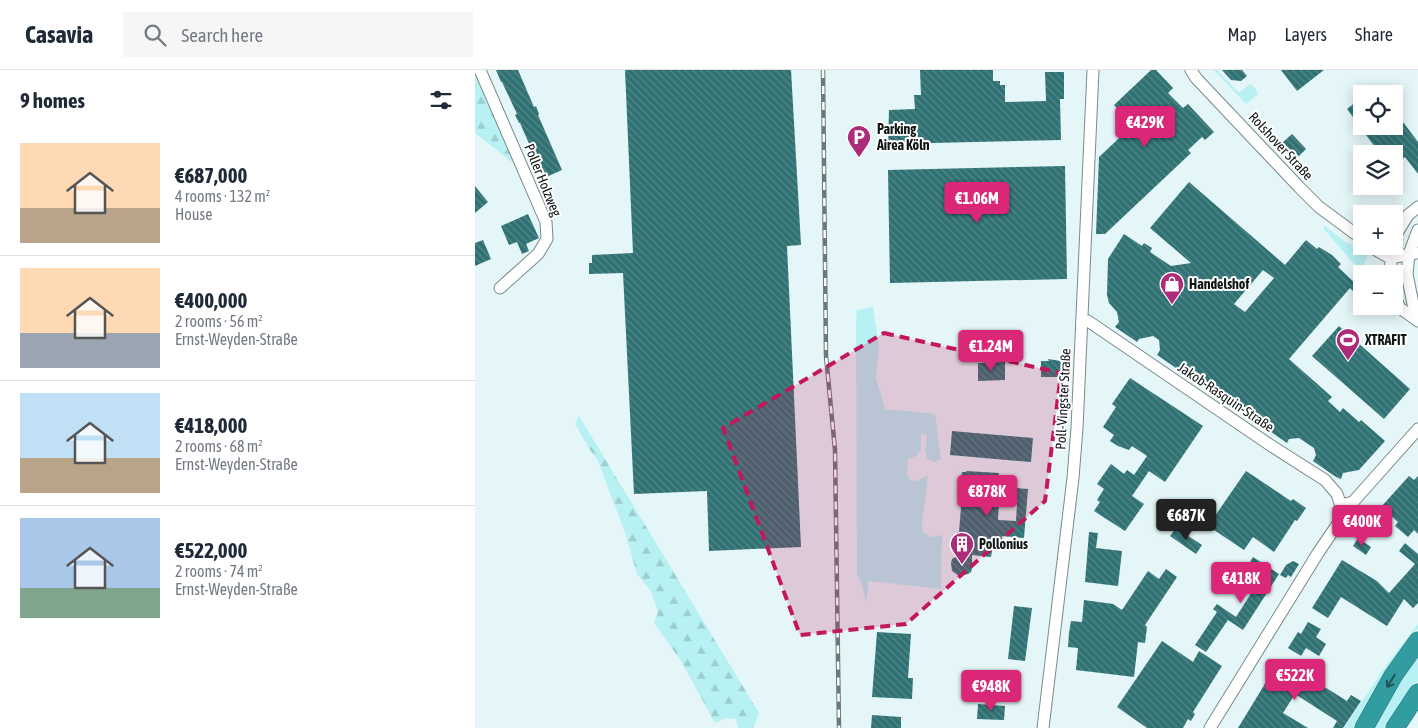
<!DOCTYPE html>
<html lang="en">
<head>
<meta charset="utf-8">
<style>
  :root { --surface:#fff; --page:#f6f6f7; --text:#1f2937; --muted:#747a83; --line:#e0e1e3; --accent:#db2777 }
  body { margin:0; font-family:"Asap Condensed",sans-serif; background:var(--page); color:var(--text); height:100vh; display:flex; flex-direction:column; font-size:19px; white-space:nowrap }
  * { box-sizing:border-box; margin:0 }
  p { font-size:16px; color:var(--muted) }
  .icon { flex:none; width:28px; height:28px; fill:none; stroke:currentColor; stroke-width:2; stroke-linecap:round; stroke-linejoin:round }
  .map { position:relative; flex:1; overflow:hidden }
  .drawer { display:flex; flex-direction:column; background:var(--surface); width:475px }
  .drawer>* { flex:none }
  .fabs { position:absolute; left:878px; top:15px; display:grid; gap:10px }
  .fabs a { display:grid; place-items:center; width:50px; height:50px; border-radius:0px; background:var(--surface); box-shadow:0 2px 12px #0003; font-size:25px }
  .price { position:absolute; translate:-50% -42px; padding:0 11px; border-radius:5px; background:var(--accent); color:#fff; font-size:16px; line-height:32px; filter:drop-shadow(0 1px 2px #0008) }
  .price::after { content:''; position:absolute; left:50%; top:30px; width:15px; height:11px; margin-left:-8px; background:inherit; clip-path:polygon(0 0,100% 0,50% 100%) }
  .price.current { background:#222; color:#fff }
  ul { padding:0; list-style:none }
  li { display:flex; align-items:center; gap:15px; height:125px; padding:0 20px }
  li+li { border-top:1px solid var(--line) }
  li span { display:grid; place-items:center; flex:none; width:140px; height:100px; border-radius:0px; color:#555 }
  li>.icon { margin-inline-start:auto }
  span .icon { width:60px; height:60px; fill:#fffc; stroke-width:1 }
  li b { font-size:21px }
  h2 { display:flex; justify-content:space-between; align-items:center; height:60px; padding:0 20px; font-size:21px }
  header { display:flex; align-items:center; gap:30px; box-sizing:border-box; height:70px; padding:0 25px; background:var(--surface); border-bottom:1px solid var(--line) }
  header strong { font-size:24px }
  nav { display:flex; gap:28px; margin-inline-start:auto; font-size:18px }
  .search { width:350px; height:45px; background:var(--page); display:flex; align-items:center; gap:12px; box-sizing:border-box; padding:0 18px; border-radius:0px; color:var(--muted); font-size:19px }
  main { display:flex; flex:1; min-height:0 }
  .map>svg:first-child { display:block }
  .grass { fill:#b7f1f3 }
  .forest { fill:url(#forest-firs) }
  .building { fill:url(#building-back-hatch); fill-rule:evenodd }
  .lines { fill:none; stroke-linecap:round; stroke-linejoin:round }
  .minor-casing { stroke:#798a8a; stroke-width:13 }
  .highway-casing { stroke:#256d6f; stroke-width:19 }
  .minor { stroke:#fff; stroke-width:11 }
  .highway { stroke:#329da0; stroke-width:18 }
  .rail-casing { stroke:#6d7979; stroke-width:4.5 }
  .rail { stroke:#fff; stroke-width:2.5; stroke-dasharray:8; stroke-linecap:butt }
  .oneway { stroke:#1e5254 }
  .marked { fill:#c2185b; fill-opacity:0.2; stroke:#c2185b; stroke-width:4; stroke-dasharray:10 6; stroke-linejoin:round }
  .labels { text-anchor:middle; dominant-baseline:central; stroke-width:4; stroke-linejoin:round; paint-order:stroke }
  .poi-label { font-size:14px; font-weight:bold; fill:#0e1515; stroke:#fff; text-anchor:start }
  .street-label { font-size:14px; fill:#0e1515; stroke:#fff }
</style>
</head>
<body>
<header>
<strong>Casavia</strong>
<div class="search"><svg class="icon" aria-label="search" viewBox="0 0 24 24"><circle cx="10" cy="10" r="6"/><path d="M15 15l6 6"/></svg>Search here</div>
<nav><a>Map</a><a>Layers</a><a>Share</a></nav>
</header>
<main>
<section class="drawer">
<h2>9 homes<svg class="icon" aria-label="filters" viewBox="0 0 24 24"><path d="M4 7h16M4 17h16"/><circle cx="9" cy="7" r="2"/><circle cx="15" cy="17" r="2"/></svg></h2>
<ul>
<li><span style="background:linear-gradient(#ffd9b3 65%,#b9a48a 0)"><svg class="icon" aria-label="home" viewBox="0 0 24 24"><path d="M3 11l9-7 9 7M6 9v11h12V9"/></svg></span><div><b>€687,000</b><p>4 rooms · 132 m²</p><p>House</p></div></li>
<li><span style="background:linear-gradient(#ffd9b3 65%,#9aa5b1 0)"><svg class="icon" aria-label="home" viewBox="0 0 24 24"><path d="M3 11l9-7 9 7M6 9v11h12V9"/></svg></span><div><b>€400,000</b><p>2 rooms · 56 m²</p><p>Ernst-Weyden-Straße</p></div></li>
<li><span style="background:linear-gradient(#bfe0f5 65%,#b9a48a 0)"><svg class="icon" aria-label="home" viewBox="0 0 24 24"><path d="M3 11l9-7 9 7M6 9v11h12V9"/></svg></span><div><b>€418,000</b><p>2 rooms · 68 m²</p><p>Ernst-Weyden-Straße</p></div></li>
<li><span style="background:linear-gradient(#a9c7e8 70%,#7fa58c 0)"><svg class="icon" aria-label="home" viewBox="0 0 24 24"><path d="M3 11l9-7 9 7M6 9v11h12V9"/></svg></span><div><b>€522,000</b><p>2 rooms · 74 m²</p><p>Ernst-Weyden-Straße</p></div></li>
</ul>
</section>
<div class="map">
<svg width="943" height="658" viewBox="0 0 943 658">
  <defs>
    <pattern id="forest-firs" width="22" height="20" patternUnits="userSpaceOnUse" patternTransform="scale(1.25)"><rect width="22" height="20" fill="#b7f1f3"/><path d="M5 1l3.5 6h-7zM16 11l3.5 6h-7z" fill="#9ccecf"/></pattern>
    <pattern id="building-back-hatch" width="6" height="6" patternUnits="userSpaceOnUse" patternTransform="scale(1.25)"><rect width="6" height="6" fill="#2f7274"/><path d="M-1 5l2 2M0 0l6 6M5-1l2 2" fill="none" stroke="#588789"/></pattern>
  </defs>
  <rect width="100%" height="100%" fill="#e4f6f7"/>
  <g class="grass">
    <path d="M739 0H742L764 23 775 14 780 18 783 24 771 34Z"/>
    <path d="M850 156 869 171 893 185 886 202 848 158Z"/>
    <path d="M398 237 404 275 401 308 410 339 460 344 466 389 460 392 452 389 450 381 452 365 446 364V380L441 386 433 389 432 405 436 410 441 411 453 405 447 453 448 462 455 467 467 465 466 519 394 511 391 533 387 514 382 505 381 251 382 240Z"/>
    <path d="M943 554V558L923 585 882 658H869L913 593Z"/>
    <path d="M943 577V611L910 658H895Z"/>
  </g>
  <g class="forest">
    <path d="M0 0 54 105 0 63Z"/>
    <path d="M104 346 284 643 278 658H263L261 649 251 648 240 653 206 591 179 553 183 542 176 521 162 504 150 462 122 389 115 380 100 354Z"/>
  </g>
  <g class="building">
    <path d="M21 0H43L59 37 61 36 64 44 63 45 87 100 69 108 45 53H44L40 45 42 44 27 12H26Z"/>
    <path d="M150 0H316L326 175 312 176 326 477 234 481 232 421 159 424 148 203 114 204V193H117V185L158 183Z"/>
    <path d="M445 0H518V11H525V15H530V32L571 31 570 2H589V29H585L586 70 413 74 414 40 440 39 439 25H446Z"/>
    <path d="M676 0H681L698 18 693 23 708 38 713 34 739 62 730 70 727 67 713 80 716 83 630 164H621L624 87 658 55 639 35Z"/>
    <path d="M747 0H767L772 6 766 11 756 10Z"/>
    <path d="M806 0H849L822 21Z"/>
    <path d="M886 28V56H919V40L943 72V104L930 87 919 95V84H905L872 39Z"/>
    <path d="M817 64 831 79 822 88 807 73Z"/>
    <path d="M590 96 592 209 415 213 413 100Z"/>
    <path d="M714 112 810 195 831 170 842 179 844 177 857 185 866 194 863 197 882 215 878 221 875 218 814 289 857 327 853 331 865 342 868 338 884 352 886 350 910 371 884 400 868 403 866 409 861 407 838 391 841 385 839 378 824 368 814 369 812 373 777 349 780 344 762 332 728 309 719 306 717 309 682 285 685 280 684 270 678 266 664 269 662 272 640 257 644 252 642 242 634 233 632 225 633 189 649 164 667 176 669 173 677 178 675 182 696 196 716 193 675 158ZM788 200 799 208 770 242 759 234Z"/>
    <path d="M0 116 13 132 0 143Z"/>
    <path d="M53 144 64 168 51 174 54 181 47 184 42 172 34 175 26 156Z"/>
    <path d="M8 170 16 189 0 196V173Z"/>
    <path d="M864 256 935 319 909 349 837 286Z"/>
    <path d="M573 289 586 291V307H566V291H574Z"/>
    <path d="M530 292V310L503 311V293Z"/>
    <path d="M655 308 728 356 690 412 674 401 657 426 669 434 650 461 619 441 625 432 622 430 629 419 622 414 636 394 649 404 652 400 659 405 672 386 657 376 654 380 643 376 635 371 639 365 628 357 641 337 637 334Z"/>
    <path d="M477 361 558 368 556 392 475 385Z"/>
    <path d="M491 401 524 403V407L532 408 531 417 553 419 549 468 527 466 526 475H518L516 487 497 485V498L496 502 493 504 484 506 477 501 476 493 477 489 484 485 485 474 481 473 482 462H484L488 413H486L487 402H491ZM524 433 542 434 541 451 523 450Z"/>
    <path d="M771 401 816 431 818 429 831 438 822 451 820 450 799 482 778 467 769 480 733 456Z"/>
    <path d="M934 406 939 410 943 406V464L939 460 933 467 920 456 923 452 906 437Z"/>
    <path d="M701 458 727 475 721 484 695 466Z"/>
    <path d="M614 462 623 463 621 478 647 481 643 516 610 512Z"/>
    <path d="M883 468 896 477 891 485 878 476Z"/>
    <path d="M930 473 943 484V533L938 538 929 529 912 556 866 527 853 548 837 538 867 490 902 511 914 523 940 494 924 481Z"/>
    <path d="M778 487 804 504 768 560 753 550 731 582 720 575 742 542 738 539 742 534 761 547 782 514 768 504Z"/>
    <path d="M818 491 824 494 816 507 813 505 811 508 805 505 811 495Z"/>
    <path d="M691 499 702 507 670 555 672 557 670 573 663 572 659 607 601 600 603 578 593 577 594 563 596 551 607 552 609 530 638 534 647 540 673 501 684 509Z"/>
    <path d="M539 536 557 538 550 591 533 589Z"/>
    <path d="M833 552 846 559 841 567 851 574 844 586 831 578 826 586 813 578 823 562 826 564Z"/>
    <path d="M402 562 436 564 433 608H438L437 629 397 627Z"/>
    <path d="M687 571 718 592 724 581 747 596 718 642 720 644 716 651 713 649 708 658H672L642 637Z"/>
    <path d="M805 589 872 631 876 625 886 631 868 658H858L862 651 820 624 808 643 833 658H763Z"/>
    <path d="M503 634 530 636 529 650 502 649Z"/>
    <path d="M397 645 426 647V658H396Z"/>
  </g>
  <g class="lines">
    <g class="minor-casing">
      <g id="minor">
        <path d="M5 0 71 152 72 169 63 184 25 218"/>
        <path d="M716 0 721 8 824 117 844 137 886 168"/>
        <path d="M919 168 933 145 943 137"/>
        <path d="M894 176 915 188 941 183"/>
        <path d="M915 204 917 176"/>
        <path d="M919 225 925 238 943 251"/>
        <path d="M941 249 932 204 934 184 943 160"/>
        <path d="M607 252 613 251 795 375 850 410 862 424 867 439 864 452 843 483 735 658"/>
        <path d="M866 435 878 432 943 359"/>
        <path d="M568 658 598 408 602 358 618 0"/>
      </g>
    </g>
    <g class="highway-casing">
      <g id="highway">
        <path d="M889 658 918 606 943 571"/>
        <path d="M920 658 943 623"/>
      </g>
    </g>
    <use href="#minor" class="minor"/>
    <use href="#highway" class="highway"/>
    <g class="rail-casing">
      <path id="rail" d="M348 0 351 286 360 380 364 658"/>
    </g>
    <use href="#rail" class="rail"/>
  </g>
  <defs><path id="oneway-shaft" d="M-6 0H5M1.5-3L5.5 0L1.5 3" fill="none" stroke-width="1.6" stroke-linecap="round" stroke-linejoin="round" transform="scale(1.25)"/></defs>
  <use class="oneway" href="#oneway-shaft" transform="translate(916 611) rotate(121)"/>
  <path class="marked" d="M409 263 586 303 570 431 431 554 325 565 248 358Z"/>
  <defs>
    <g id="parking-pin" transform="scale(1.25)"><path d="M0 17L-7.5 6A9.5 9.5 0 1 1 7.5 6Z" fill="#ac2c7a" stroke="#fff"/><path d="M-3.5-5.5H1a3.5 3.5 0 0 1 0 7H-1V5.5H-3.5ZM-1-3.4V-.6H.8a1.4 1.4 0 0 0 0-2.8Z" fill="#fff"/></g>
    <g id="shop-pin" transform="scale(1.25)"><path d="M0 17L-7.5 6A9.5 9.5 0 1 1 7.5 6Z" fill="#ac2c7a" stroke="#fff"/><path d="M-5-2.5h2.3a2.7 3.5 0 0 1 5.4 0H5L5.5 6h-11ZM-1.5-2.5h3a1.5 2.3 0 0 0-3 0Z" fill="#fff"/></g>
    <g id="stadium-pin" transform="scale(1.25)"><path d="M0 17L-7.5 6A9.5 9.5 0 1 1 7.5 6Z" fill="#ac2c7a" stroke="#fff"/><path d="M0-5a6.5 5 0 1 0 0 10a6.5 5 0 1 0 0-10ZM-3.5-1.8h7v3.6h-7Z" fill="#fff"/></g>
    <g id="building-pin" transform="scale(1.25)"><path d="M0 17L-7.5 6A9.5 9.5 0 1 1 7.5 6Z" fill="#ac2c7a" stroke="#fff"/><path d="M-4-6H4V6H1V3H-1V6H-4ZM-2.5-4.3h1.7v1.8h-1.7ZM.8-4.3h1.7v1.8H.8ZM-2.5-1h1.7V.8h-1.7ZM.8-1h1.7V.8H.8Z" fill="#fff"/></g>
  </defs>
  <g fill-rule="evenodd">
    <use href="#parking-pin" x="384" y="67"/>
    <use href="#shop-pin" x="697" y="214"/>
    <use href="#stadium-pin" x="873" y="270"/>
    <use href="#building-pin" x="487" y="474"/>
  </g>
  <g class="labels">
    <g class="poi-label">
      <text x="402" y="59">Parking<tspan x="402" dy="16">Airea Köln</tspan></text>
      <text x="714" y="214">Handelshof</text>
      <text x="890" y="270">XTRAFIT</text>
      <text x="504" y="474">Pollonius</text>
    </g>
    <g class="street-label">
      <text transform="translate(806 76) rotate(47)">Rolshover Straße</text>
      <text transform="translate(68 110) rotate(68)">Poller Holzweg</text>
      <text transform="translate(751 327) rotate(34)">Jakob-Rasquin-Straße</text>
      <text transform="translate(588 329) rotate(-87)">Poll-Vingster Straße</text>
    </g>
  </g>
</svg>
<div class="fabs">
<a><svg class="icon" aria-label="locate" viewBox="0 0 24 24"><circle cx="12" cy="12" r="6"/><path d="M12 2v4M12 18v4M2 12h4M18 12h4"/></svg></a>
<a><svg class="icon" aria-label="layers" viewBox="0 0 24 24"><path d="M12 4l9 5-9 5-9-5zM3 14l9 5 9-5"/></svg></a>
<a>+</a>
<a>−</a>
</div>
<b class="price" style="left:670px;top:78px">€429K</b>
<b class="price" style="left:502px;top:154px">€1.06M</b>
<b class="price" style="left:516px;top:302px">€1.24M</b>
<b class="price" style="left:512px;top:447px">€878K</b>
<b class="price current" style="left:711px;top:471px">€687K</b>
<b class="price" style="left:887px;top:477px">€400K</b>
<b class="price" style="left:766px;top:534px">€418K</b>
<b class="price" style="left:820px;top:631px">€522K</b>
<b class="price" style="left:516px;top:642px">€948K</b>
</div>
</main>
</body>
</html>
